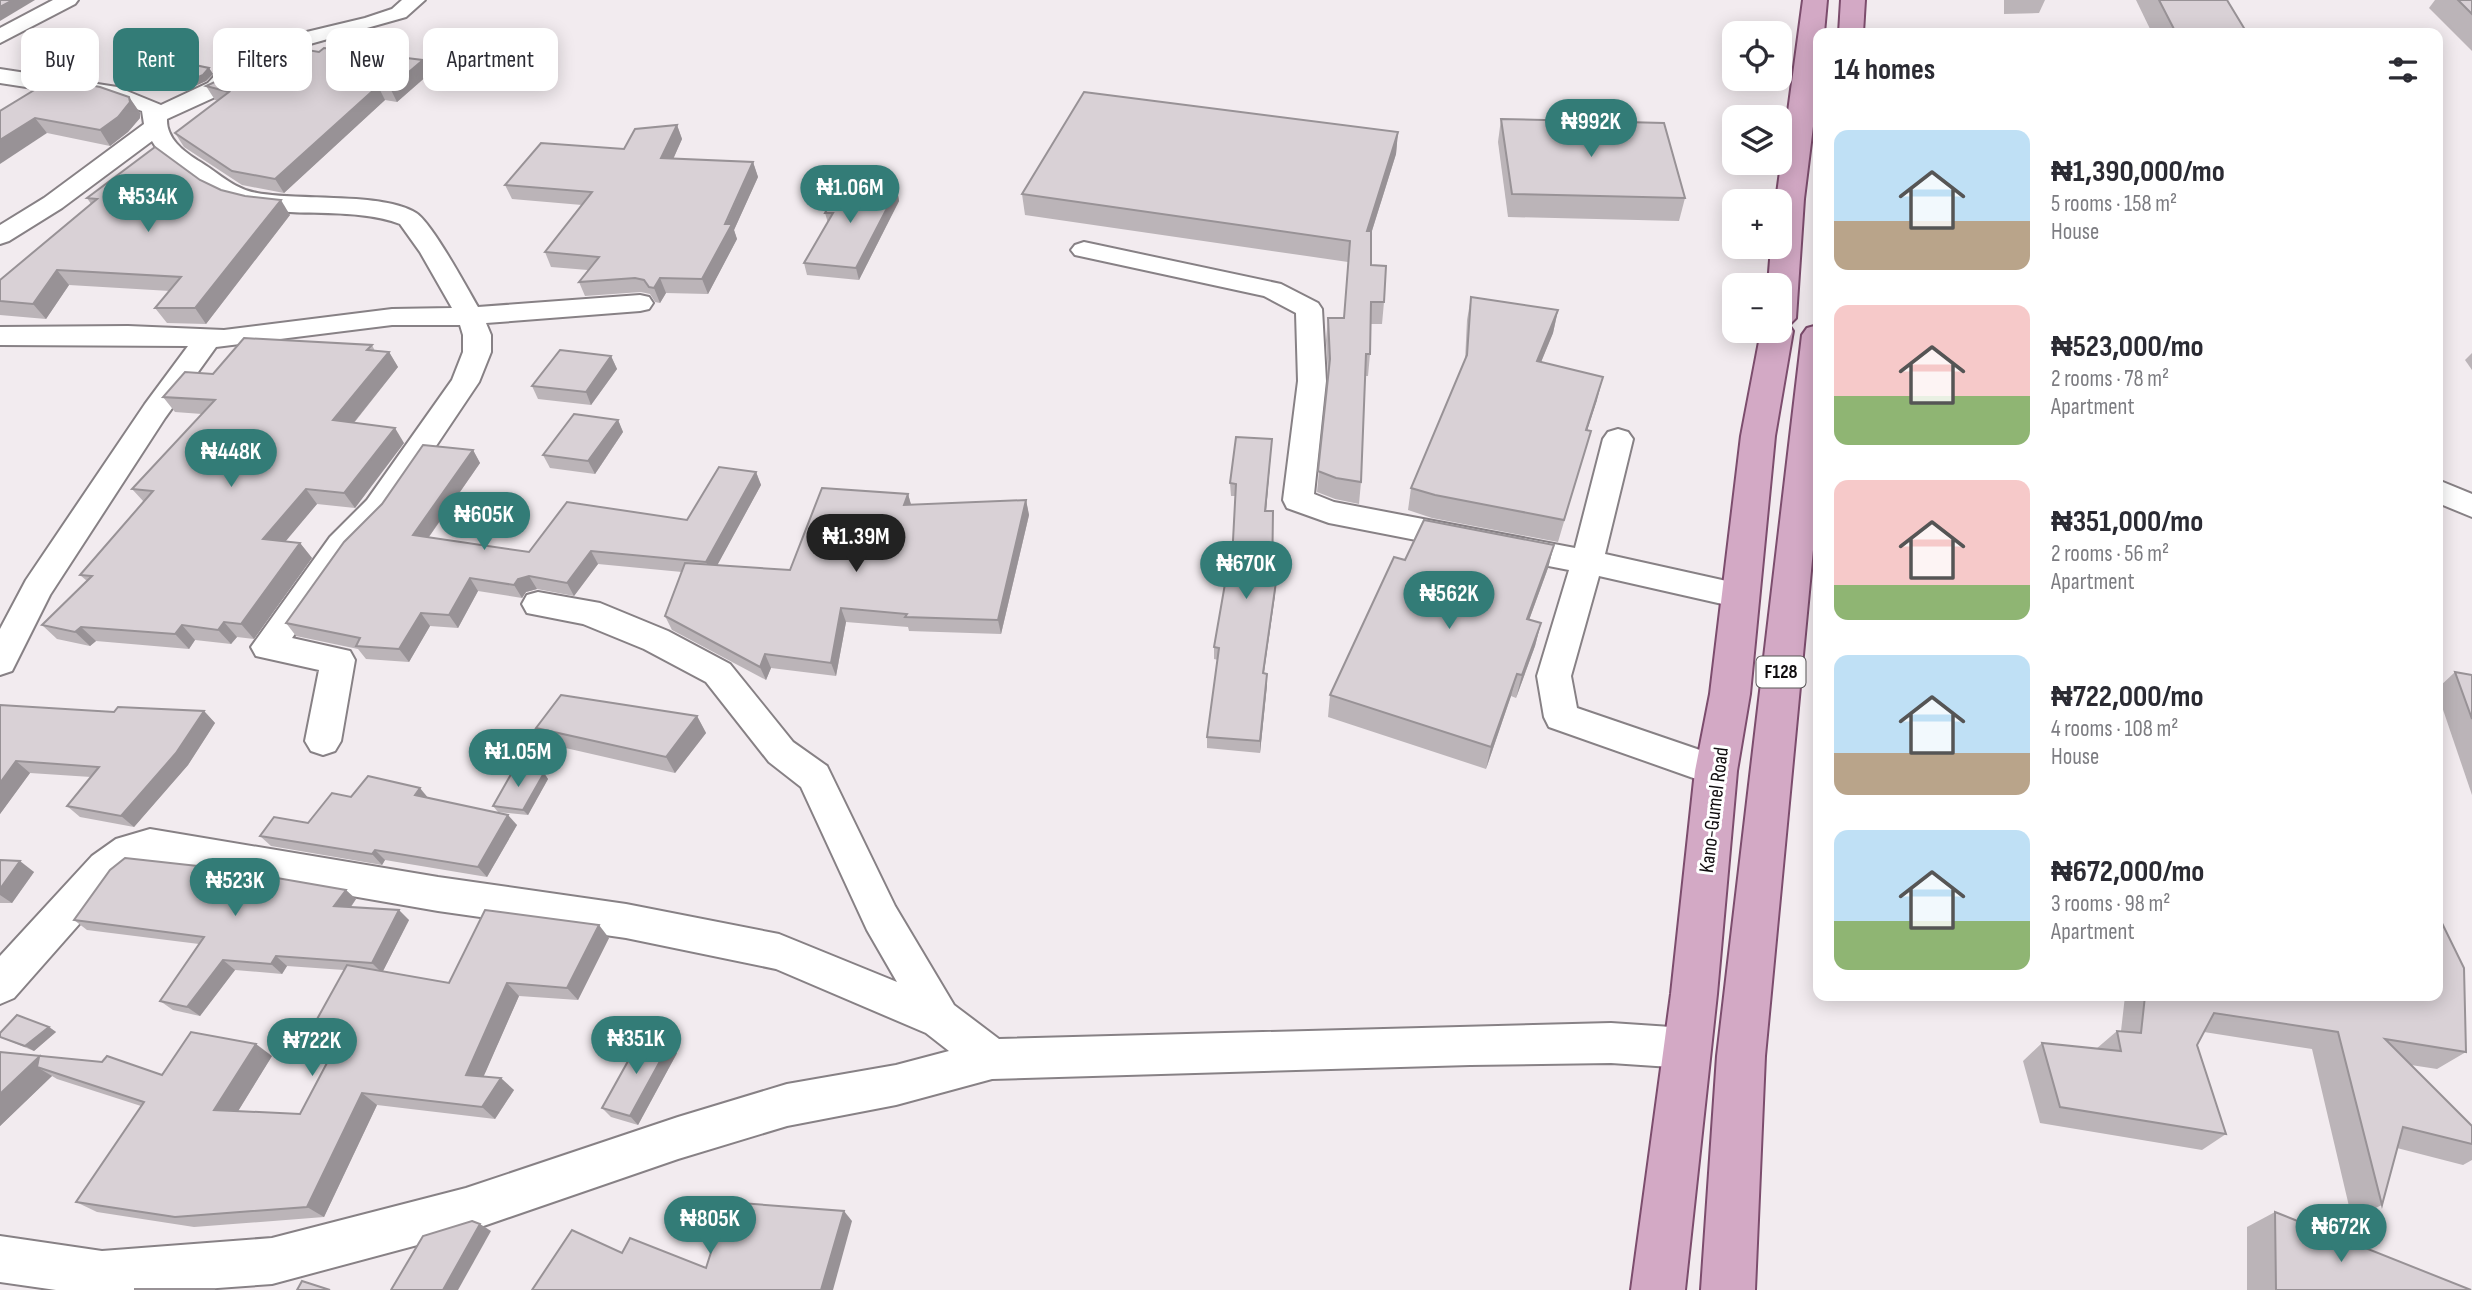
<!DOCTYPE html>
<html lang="en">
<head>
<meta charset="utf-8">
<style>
  :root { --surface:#fff; --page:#f7f7f7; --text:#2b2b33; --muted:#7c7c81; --accent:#337c77 }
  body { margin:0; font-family:"Sofia Sans Condensed",sans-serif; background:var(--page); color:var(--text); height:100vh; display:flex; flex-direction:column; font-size:26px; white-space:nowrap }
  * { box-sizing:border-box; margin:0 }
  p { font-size:23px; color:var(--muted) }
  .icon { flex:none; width:38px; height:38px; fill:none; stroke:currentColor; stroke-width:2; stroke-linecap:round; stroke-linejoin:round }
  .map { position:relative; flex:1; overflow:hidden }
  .drawer { position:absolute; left:1813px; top:28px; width:630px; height:973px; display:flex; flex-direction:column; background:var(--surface); border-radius:14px; box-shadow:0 4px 18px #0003 }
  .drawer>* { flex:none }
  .hud { position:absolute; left:21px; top:28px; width:665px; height:63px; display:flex; gap:14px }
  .buttons { position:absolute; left:1722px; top:21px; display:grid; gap:14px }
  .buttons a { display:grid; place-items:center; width:70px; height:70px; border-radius:14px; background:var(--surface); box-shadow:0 4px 18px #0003; font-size:35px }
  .price { position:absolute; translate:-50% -60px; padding:0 16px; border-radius:24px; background:var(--accent); color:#fff; font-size:23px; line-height:46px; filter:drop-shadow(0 2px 4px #0008) }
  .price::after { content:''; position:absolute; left:50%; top:42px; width:21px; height:16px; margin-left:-10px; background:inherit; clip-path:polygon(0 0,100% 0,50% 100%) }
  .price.on { background:#222; color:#fff }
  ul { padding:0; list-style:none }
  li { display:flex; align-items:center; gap:21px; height:175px; padding:0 21px }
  li span { display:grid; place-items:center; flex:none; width:196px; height:140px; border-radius:14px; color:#555 }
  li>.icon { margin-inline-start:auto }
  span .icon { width:84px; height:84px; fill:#fffc; stroke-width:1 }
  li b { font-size:30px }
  h2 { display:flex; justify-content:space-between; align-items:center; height:84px; padding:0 21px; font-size:30px }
  .pill { padding:0 24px; border-radius:14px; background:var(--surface); box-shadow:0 4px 18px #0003; font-size:24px; line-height:63px }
  .pill.on { background:var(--accent); color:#fff }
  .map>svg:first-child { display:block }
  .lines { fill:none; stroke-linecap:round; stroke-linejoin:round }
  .minor-casing { stroke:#878185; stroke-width:4 }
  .primary-casing { stroke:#7c4d6d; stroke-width:4 }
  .minor { fill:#fff; fill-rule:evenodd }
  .primary { fill:#d3a9c5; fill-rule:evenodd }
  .wall { fill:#bbb4b8 }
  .shaded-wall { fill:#989296 }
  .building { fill:#d9d1d6; stroke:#989296; stroke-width:2 }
  .labels { text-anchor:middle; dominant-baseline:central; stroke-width:6; stroke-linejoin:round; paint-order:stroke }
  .shield { fill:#fff; stroke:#585657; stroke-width:2 }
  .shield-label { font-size:19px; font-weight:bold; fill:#100d0f }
  .street-label { font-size:21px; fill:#100d0f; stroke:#fff }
</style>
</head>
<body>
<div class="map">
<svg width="2472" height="1290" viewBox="0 0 2472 1290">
  <rect width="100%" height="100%" fill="#f2ebef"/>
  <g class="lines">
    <g class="minor-casing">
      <g id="minor">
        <path d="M53 0H78L75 4 0 43V28Z"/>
        <path d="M402 0H425L406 17 285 51 235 81 224 93 167 119C166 138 183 151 197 160 218 172 233 189 257 193 298 201 383 192 416 213 432 223 467 288 478 307L640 295 649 297 653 303 649 309 640 311 486 323 491 335V352L479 382 389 516 352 553 292 638 350 651 355 660 341 741 335 751 323 755 311 751 305 741 319 670 256 656 251 647 330 537 367 500 452 380 463 352V335L460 325H392L216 347 165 418 50 595 12 671 0 675V629L26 580 145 404 188 346 0 345V327L128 326 224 330 392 309 452 308 420 252 400 224C342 202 263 226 211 193 203 188 197 181 190 176 170 162 165 163 152 141L62 208 9 241 0 244V225L44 198 144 124 142 111 111 100 0 83V69L117 87 161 105 208 83 219 71 269 41 365 18 392 9Z"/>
        <path d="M1084 242 1281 284 1318 303 1322 309 1326 381 1314 494 1334 502 1575 548 1603 439 1608 432 1618 429 1628 432 1633 439 1605 554 1740 584 1751 587 1756 596 1751 605 1740 608 1599 576 1571 676 1577 708 1729 760 1734 771 1729 782 1716 786 1549 727 1544 717 1537 676 1569 570 1329 523 1287 508 1283 500 1298 381 1296 313 1264 296 1075 255 1071 250 1075 245Z"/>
        <path d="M2438 480 2472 494V517L2438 503Z"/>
        <path d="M538 592 600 603 668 631 730 664 793 742 827 766 895 906 954 1005 999 1039 1611 1023 1686 1028 1701 1034 1707 1048 1701 1062 1686 1068 1611 1063 1470 1065 992 1079 896 1105 787 1126 678 1159 466 1232 272 1284 190 1290H56L0 1282V1236L102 1251 272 1238 466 1188 678 1117 787 1084 896 1065 949 1051 926 1033 776 969 626 938 438 911 150 861 139 864 118 880 14 998 0 1004V956L92 856 116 839 150 829 438 877 626 904 779 934 897 982 867 930 801 787 769 762 706 682 644 649 583 624 527 613 522 604 527 595Z"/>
      </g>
    </g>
    <g class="primary-casing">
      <g id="primary">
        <path d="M1803 0H1827L1824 33H1818V86L1804 199 1796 318 1789 325 1793 331 1775 436 1750 694 1737 771 1717 994 1685 1290H1631L1671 994 1695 771 1710 694 1741 436 1761 331H1780V285H1768L1771 247H1780V201H1776Z"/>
        <path d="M1841 0H1865L1863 33H1839Z"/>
        <path d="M1818 325V497L1765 1056 1755 1290H1701L1717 1056 1802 335 1807 328Z"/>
      </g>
    </g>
    <use href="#minor" class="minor"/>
    <use href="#primary" class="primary"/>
  </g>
  <g class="wall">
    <path d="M2004 0H2045L2039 13 2004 14Z"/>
    <path d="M2136 0H2227L2247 33H2152Z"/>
    <path d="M2435 0H2472V51L2429 8Z"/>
    <path d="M209 68 213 74 206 81 184 91 146 81 143 75Z"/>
    <path d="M429 74 397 102 385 100 284 193 242 185 184 147 175 133 218 101 215 100 206 86Z"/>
    <path d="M129 97 140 113V118L128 132 110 146 47 133 0 111Z"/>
    <path d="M1501 119 1685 198 1679 221 1508 217 1498 142Z"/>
    <path d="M677 125 682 139 673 159 753 162 758 177 734 230 737 239 708 294 666 293 660 303 655 302 650 294 641 292 585 296 579 282 588 270 551 267 545 252 582 205 512 199 505 185 624 149Z"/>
    <path d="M1398 132 1396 154 1371 234V265L1384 302 1382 324H1370V354L1368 376H1365L1361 482 1359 504 1335 499 1317 492 1328 376 1326 340 1328 318H1344L1348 262 1025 215 1022 194Z"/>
    <path d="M200 180 221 190 290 215 206 324 167 323 155 308 170 291 69 285 46 319 0 315V280L91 204 87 198Z"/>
    <path d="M897 189 899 201 859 280 807 275 804 263 828 223 825 213Z"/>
    <path d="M1471 297 1558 310 1553 333 1541 362 1597 400 1587 430 1584 454 1558 542 1432 518 1408 510 1411 488 1465 361 1467 320Z"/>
    <path d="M372 345 375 351 389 352 398 367 354 423 404 443 355 508 317 504 285 541 300 543 312 558 254 639 237 637 231 644 195 640 189 649 96 641 90 646 57 639 42 625 87 581 80 575 144 502 132 489 202 414 175 412 163 397 213 374Z"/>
    <path d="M2472 353V370L2465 360Z"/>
    <path d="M611 356 617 369 591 405 538 399 532 386Z"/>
    <path d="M618 420 623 432 595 474 550 468 543 455Z"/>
    <path d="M1272 439 1266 511 1272 582 1275 595 1264 673 1267 674V685L1260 753 1207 748V737L1218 660 1214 659V647L1231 578 1235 496H1231L1230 483Z"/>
    <path d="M473 450 480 463 429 537 529 552 687 520 756 472 761 485 717 565 790 570 908 494 911 505 1026 500 1029 515 1001 634 909 631 908 627 846 622 836 676 771 668 766 680 672 630 665 616 682 572 598 564 574 596 537 589 526 592 522 598 478 591 458 628 430 626 409 662 366 659 358 649 296 636 286 623 382 504Z"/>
    <path d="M1554 545 1548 568 1529 620 1541 623 1535 646 1516 698 1511 696 1486 769 1328 717 1330 695 1405 560Z"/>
    <path d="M2455 672 2472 675V795L2438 695V688Z"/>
    <path d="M0 705 114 712 204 711 215 723 188 765 134 827 80 817 67 806 91 777 30 773 0 814Z"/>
    <path d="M697 716 706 733 675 773 548 744 536 728Z"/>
    <path d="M544 773 548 779 528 815 498 812 493 806Z"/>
    <path d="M351 797 428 798 517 825 487 877 385 860 382 865 271 846 260 836 308 823Z"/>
    <path d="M0 860 34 872 12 903H0Z"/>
    <path d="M356 899 351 907 409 920 383 971 449 983 609 938 578 1000 519 996 483 1077 514 1090 495 1119 377 1105 324 1217 194 1227 97 1212 76 1202 141 1106 57 1079 52 1076 0 1126V1052L162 1075 272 1056 238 1111 300 1114 333 1052 322 1051 306 1039 344 970 287 966 282 974 235 970 200 1016 173 1010 160 1001 199 944 87 930 74 920Z"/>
    <path d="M2125 996H2438L2466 1052 2437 1069 2411 1065 2472 1126V1160L2463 1165 2397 1148 2382 1205 2352 1219 2312 1049 2204 1032 2197 1045 2226 1134 2202 1150 2040 1123 2023 1061 2042 1043 2096 1049 2117 1031H2121Z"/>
    <path d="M49 1027 56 1032 34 1051 0 1037V1033Z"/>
    <path d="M677 1053 638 1125 611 1117 602 1108Z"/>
    <path d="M2275 1212 2471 1290H2247V1227Z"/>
  </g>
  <g class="shaded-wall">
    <path d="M13 0H35L0 21V7Z"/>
    <path d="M423 60 429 74 397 102 390 88Z"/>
    <path d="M209 68 213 74 206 81 184 91 180 85Z"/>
    <path d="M378 86 385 100 284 193 275 179Z"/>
    <path d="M129 97 140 113V118L128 132 110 146 100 130Z"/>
    <path d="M35 118 47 133 0 164V140Z"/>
    <path d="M677 125 682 139 667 173 661 158Z"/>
    <path d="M1398 132 1396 154 1365 253 1367 231Z"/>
    <path d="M753 162 758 177 734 230 737 239 708 294 702 279Z"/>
    <path d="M897 189 899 201 859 280 856 268Z"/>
    <path d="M281 200 290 215 206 324 195 308Z"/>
    <path d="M57 270 69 285 46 319 33 304Z"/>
    <path d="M660 278 666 293 660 303 654 288Z"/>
    <path d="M1558 310 1553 333 1532 384 1537 361Z"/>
    <path d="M389 352 398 367 343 436 333 420Z"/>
    <path d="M611 356 617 369 591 405 586 392Z"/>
    <path d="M1603 377 1597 400 1580 453 1586 430Z"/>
    <path d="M618 420 623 432 595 474 588 461Z"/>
    <path d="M395 428 404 443 355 508 344 493Z"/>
    <path d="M1272 439 1271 452 1265 523V511Z"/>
    <path d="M473 450 480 463 421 548 413 535Z"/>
    <path d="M756 472 761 485 712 575 706 562Z"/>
    <path d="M306 489 317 504 275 554 263 539Z"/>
    <path d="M908 494 912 508 904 505Z"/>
    <path d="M1026 500 1029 515 1001 634 998 620Z"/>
    <path d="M300 543 312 558 254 639 241 624Z"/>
    <path d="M1554 545 1548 568 1521 642 1527 619Z"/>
    <path d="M591 551 598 564 574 596 567 583Z"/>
    <path d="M529 576 537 589 526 592 522 598 514 585 518 579Z"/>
    <path d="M470 578 478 591 458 628 449 615Z"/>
    <path d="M1276 582 1275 595 1262 685 1263 673Z"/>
    <path d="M841 608 846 622 836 676 831 663Z"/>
    <path d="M421 613 430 626 409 662 399 649Z"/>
    <path d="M224 622 237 637 231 644 218 630Z"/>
    <path d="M1541 623 1535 646 1516 698 1522 675Z"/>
    <path d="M182 625 195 640 189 649 175 634Z"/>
    <path d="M81 627 96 641 90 646 75 632Z"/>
    <path d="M765 654 771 668 766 680 760 667Z"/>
    <path d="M1267 674V685L1260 753V741Z"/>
    <path d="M1517 674 1511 696 1486 769 1491 747Z"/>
    <path d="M204 711 215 723 188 765 134 827 121 816Z"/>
    <path d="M697 716 706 733 675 773 666 757Z"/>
    <path d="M16 761 30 773 0 814V783Z"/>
    <path d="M544 773 548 779 528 815 523 810Z"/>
    <path d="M420 788 429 799 415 795Z"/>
    <path d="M508 815 517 825 487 877 478 867Z"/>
    <path d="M375 850 385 860 382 865 372 854Z"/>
    <path d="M20 861 34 872 12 903 0 895V889Z"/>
    <path d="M346 890 356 899 345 915 334 906Z"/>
    <path d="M399 910 409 920 382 973 372 963Z"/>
    <path d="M599 925 609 938 578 1000 567 988Z"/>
    <path d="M276 956 287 966 282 974 271 964Z"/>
    <path d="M223 960 235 970 200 1016 187 1007Z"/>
    <path d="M507 983 519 996 479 1087 466 1075Z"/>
    <path d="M49 1027 56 1032 34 1051 25 1046Z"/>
    <path d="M670 1043 677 1053 638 1125 630 1116Z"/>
    <path d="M256 1044 272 1056 232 1121 214 1110Z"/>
    <path d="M39 1057 37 1067 52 1076 0 1126V1094Z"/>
    <path d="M501 1078 514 1090 495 1119 482 1107Z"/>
    <path d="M362 1093 377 1105 324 1217 307 1207Z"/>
    <path d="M844 1211 852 1221 833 1290H821Z"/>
    <path d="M480 1224 491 1231 458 1290H443Z"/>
  </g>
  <g class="building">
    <path d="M0 0H13L0 7Z"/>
    <path d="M2159 0H2227L2247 33H2176Z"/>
    <path d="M2458 0H2472V14Z"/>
    <path d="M271 44 319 52 324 48 423 60 390 88 378 86 275 179 232 171 175 133 229 92 206 86 217 81 228 69Z"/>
    <path d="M147 55 209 68 203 75 180 85 143 75Z"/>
    <path d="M54 78 100 87 129 97 130 102 118 117 100 130 35 118 0 140V111Z"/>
    <path d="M1084 92 1398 132 1367 231H1371V265L1386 266 1384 302H1371L1370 354H1366L1361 482 1336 478 1318 471 1330 359 1328 318H1344L1350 241 1022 194Z"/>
    <path d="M1501 119 1664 123 1685 198 1512 194Z"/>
    <path d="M677 125 661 158 753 162 725 224H732L702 279 660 278 654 288 649 287 644 280 635 278 579 282 599 257 545 252 592 192 505 185 541 143 624 149 635 129Z"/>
    <path d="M155 147 200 180 221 190 245 196 281 200 195 308H155L181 277 57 270 33 304 0 301V280L97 199 87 198Z"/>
    <path d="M840 185 897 189 856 268 804 263 833 213H825Z"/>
    <path d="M1471 297 1558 310 1537 361 1603 377 1586 430 1591 431 1564 520 1435 495 1411 488 1467 355Z"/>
    <path d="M244 338 372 345 367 350 389 352 333 420 395 428 344 493 306 489 263 539 300 543 241 624 224 622 218 630 182 625 175 634 81 627 75 632 42 625 92 576 80 575 153 491 132 489 215 400 163 397 185 372 213 374Z"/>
    <path d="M560 350 611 356 586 392 532 386Z"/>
    <path d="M574 414 618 420 588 461 543 455Z"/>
    <path d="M1236 437 1272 439 1265 511H1273L1272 582H1276L1263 673 1267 674 1260 741 1207 737 1219 648 1214 647 1226 578H1231L1236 484 1230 483Z"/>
    <path d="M423 445 473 450 413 535 529 552 567 502 687 520 719 467 756 472 706 562 591 551 567 583 529 576 518 579 514 585 470 578 449 615 421 613 399 649 356 646 360 638 286 623 344 542 382 504Z"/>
    <path d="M822 488 908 494 904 505 1026 500 998 620 905 617 907 614 841 608 831 663 765 654 760 667 665 616 685 563 790 570Z"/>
    <path d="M1424 520 1554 545 1527 619 1541 623 1522 675 1517 674 1491 747 1330 695 1394 557 1405 560Z"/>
    <path d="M2455 672 2472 675V719Z"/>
    <path d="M561 695 697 716 666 757 536 728Z"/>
    <path d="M0 705 114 712 118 707 204 711 176 753 121 816 67 806 99 767 16 761 0 783Z"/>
    <path d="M514 769 544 773 523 810 493 806Z"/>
    <path d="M368 776 420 788 415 795 508 815 478 867 375 850 372 854 260 836 274 817 308 823 332 793 351 797Z"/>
    <path d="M125 858 225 869 346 890 334 906 399 910 372 963 276 956 271 964 223 960 187 1007 160 1001 204 937 74 920 110 870Z"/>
    <path d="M0 860 20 861 0 889Z"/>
    <path d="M485 910 599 925 567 988 507 983 466 1075 501 1078 482 1107 362 1093 307 1207 175 1217 76 1202 144 1102 37 1067 39 1057 0 1094V1052L102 1062 107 1056 162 1075 191 1032 256 1044 214 1110 300 1114 338 1042 306 1039 347 965 449 983Z"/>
    <path d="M2438 915 2464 968 2466 1052 2385 1039 2472 1126V1144L2403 1127 2382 1205 2338 1032 2214 1013 2197 1045 2226 1134 2060 1107 2042 1043 2121 1051 2117 1031 2141 1033 2145 996H2438Z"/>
    <path d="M17 1015 49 1027 25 1046 0 1037V1033Z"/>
    <path d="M642 1036 670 1043 630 1116 602 1108Z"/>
    <path d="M727 1202 844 1211 821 1290H532L572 1230 622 1253 630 1238 706 1268Z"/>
    <path d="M2275 1212 2471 1290H2276Z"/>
    <path d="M472 1221 480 1224 443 1290H391L423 1236Z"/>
    <path d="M302 1281 330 1290H297Z"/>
    <path d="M134 1289H214V1290Z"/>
  </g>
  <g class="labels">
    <rect class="shield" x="1756.5" y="656.5" width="49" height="31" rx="5"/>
    <g class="shield-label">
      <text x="1781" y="672">F128</text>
    </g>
    <g class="street-label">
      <text transform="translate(1714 810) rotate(-83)">Kano-Gumel Road</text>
    </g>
  </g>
</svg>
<div class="buttons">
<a><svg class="icon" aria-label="locate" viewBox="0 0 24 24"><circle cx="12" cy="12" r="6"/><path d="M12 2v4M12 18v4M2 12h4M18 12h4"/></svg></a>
<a><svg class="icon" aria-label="layers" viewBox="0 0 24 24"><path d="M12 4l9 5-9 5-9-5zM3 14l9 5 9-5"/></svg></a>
<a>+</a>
<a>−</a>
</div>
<b class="price" style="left:1591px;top:159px">₦992K</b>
<b class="price" style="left:850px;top:225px">₦1.06M</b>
<b class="price" style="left:148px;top:234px">₦534K</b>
<b class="price" style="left:231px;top:489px">₦448K</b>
<b class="price" style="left:484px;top:552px">₦605K</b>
<b class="price on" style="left:856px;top:574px">₦1.39M</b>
<b class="price" style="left:1246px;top:601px">₦670K</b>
<b class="price" style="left:1449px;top:631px">₦562K</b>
<b class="price" style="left:518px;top:789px">₦1.05M</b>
<b class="price" style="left:235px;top:918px">₦523K</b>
<b class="price" style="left:636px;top:1076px">₦351K</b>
<b class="price" style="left:312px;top:1078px">₦722K</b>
<b class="price" style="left:710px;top:1256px">₦805K</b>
<b class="price" style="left:2341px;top:1264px">₦672K</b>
<div class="hud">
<a class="pill">Buy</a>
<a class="pill on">Rent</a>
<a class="pill">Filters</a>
<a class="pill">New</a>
<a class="pill">Apartment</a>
</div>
<section class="drawer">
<h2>14 homes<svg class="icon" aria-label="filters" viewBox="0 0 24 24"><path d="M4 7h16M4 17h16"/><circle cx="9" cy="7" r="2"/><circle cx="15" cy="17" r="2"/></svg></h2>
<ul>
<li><span style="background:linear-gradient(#bfe0f5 65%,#b9a48a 0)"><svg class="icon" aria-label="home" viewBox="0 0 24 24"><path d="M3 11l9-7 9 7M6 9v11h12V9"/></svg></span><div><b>₦1,390,000/mo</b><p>5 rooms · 158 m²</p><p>House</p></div></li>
<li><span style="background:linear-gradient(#f6c9c9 65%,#8fb573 0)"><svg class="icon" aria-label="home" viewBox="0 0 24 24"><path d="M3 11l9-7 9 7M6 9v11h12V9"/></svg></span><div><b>₦523,000/mo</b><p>2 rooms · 78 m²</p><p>Apartment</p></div></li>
<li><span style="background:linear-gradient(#f6c9c9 75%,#8fb573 0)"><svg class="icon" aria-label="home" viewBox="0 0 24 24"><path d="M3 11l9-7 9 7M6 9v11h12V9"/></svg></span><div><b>₦351,000/mo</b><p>2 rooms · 56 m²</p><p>Apartment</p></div></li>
<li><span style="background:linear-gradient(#bfe0f5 70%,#b9a48a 0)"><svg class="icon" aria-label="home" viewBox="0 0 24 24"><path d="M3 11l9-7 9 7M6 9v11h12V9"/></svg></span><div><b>₦722,000/mo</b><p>4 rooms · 108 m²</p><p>House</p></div></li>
<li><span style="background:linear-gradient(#bfe0f5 65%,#8fb573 0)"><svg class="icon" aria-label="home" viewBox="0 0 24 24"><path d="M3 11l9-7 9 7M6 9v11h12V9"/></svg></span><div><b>₦672,000/mo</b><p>3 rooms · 98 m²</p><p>Apartment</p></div></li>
</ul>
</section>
</div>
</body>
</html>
